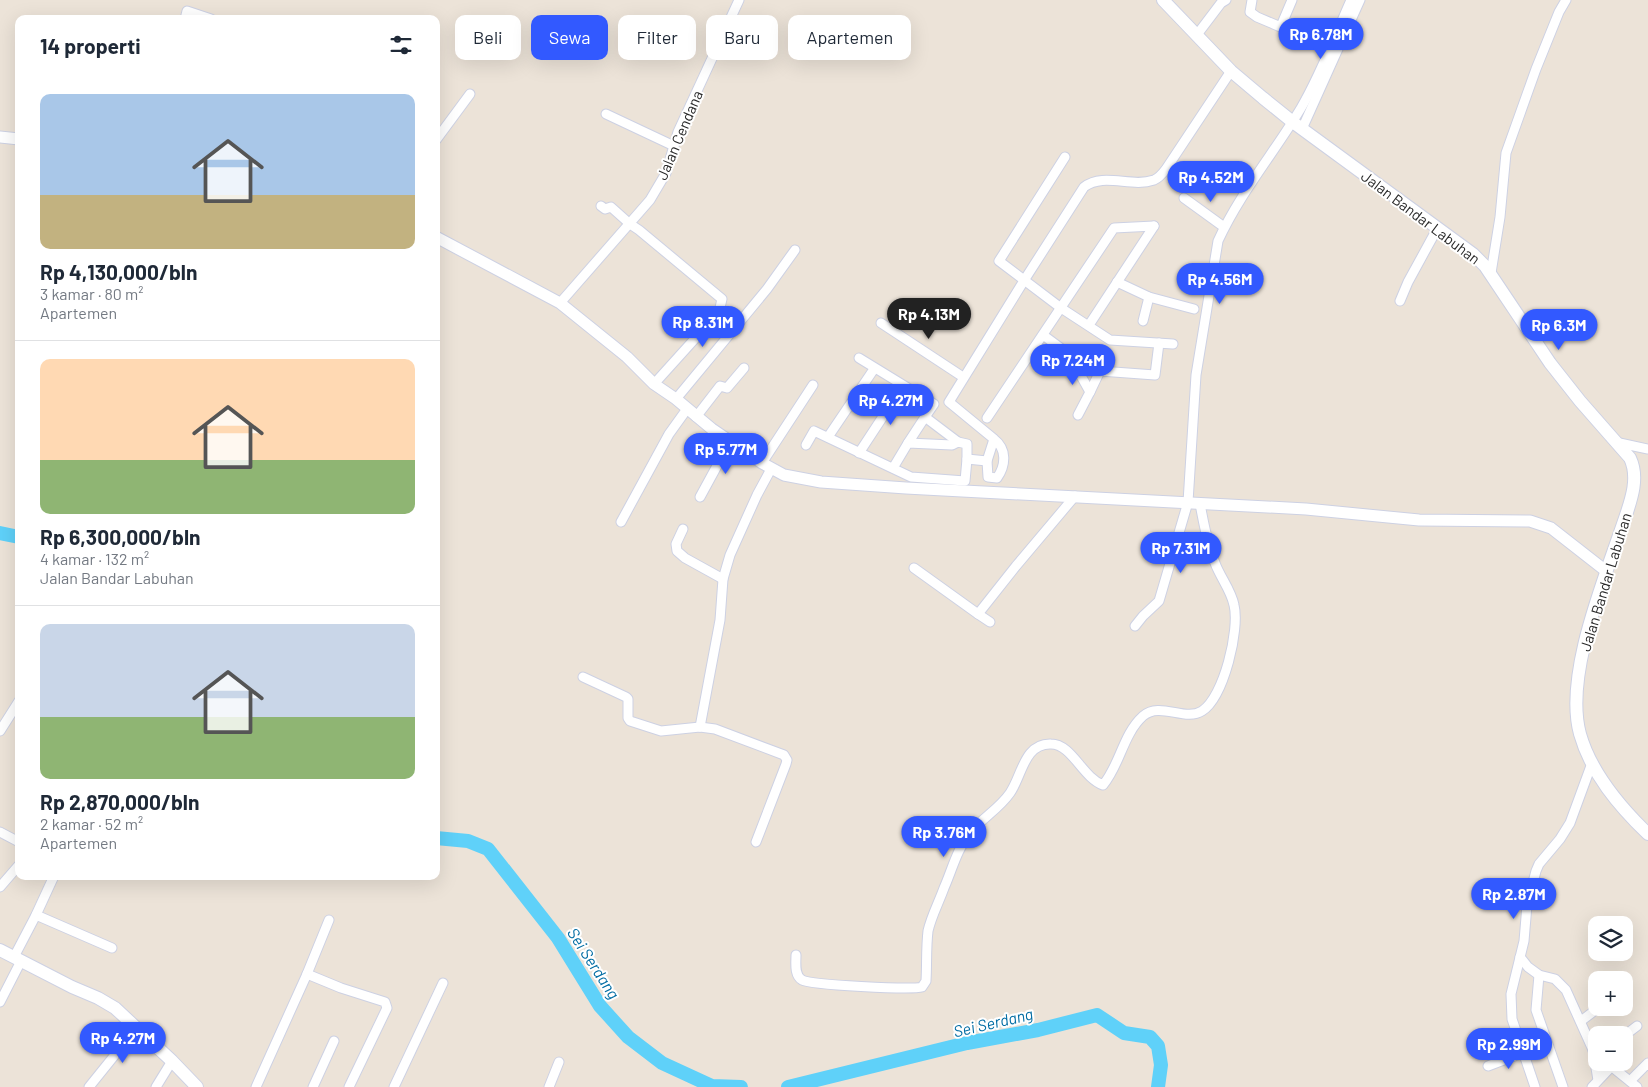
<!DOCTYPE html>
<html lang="id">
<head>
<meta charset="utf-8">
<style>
  :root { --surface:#fff; --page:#f2f2f3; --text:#1f2937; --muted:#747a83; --line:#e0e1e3; --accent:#3259ff }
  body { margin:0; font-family:Barlow,sans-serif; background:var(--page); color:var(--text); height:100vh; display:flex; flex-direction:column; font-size:19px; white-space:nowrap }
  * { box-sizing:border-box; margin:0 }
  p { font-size:16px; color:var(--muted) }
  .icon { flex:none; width:28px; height:28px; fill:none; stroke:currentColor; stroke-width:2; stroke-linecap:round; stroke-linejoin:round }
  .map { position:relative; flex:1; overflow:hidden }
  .panel { position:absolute; left:15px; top:15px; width:425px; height:865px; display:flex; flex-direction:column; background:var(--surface); border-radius:10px; box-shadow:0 5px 20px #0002 }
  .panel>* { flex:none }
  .top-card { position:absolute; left:455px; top:15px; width:475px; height:45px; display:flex; gap:10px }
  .tools { position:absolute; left:1588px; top:916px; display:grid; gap:10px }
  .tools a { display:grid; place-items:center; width:45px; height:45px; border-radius:10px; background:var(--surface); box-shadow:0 5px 20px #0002; font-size:25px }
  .price { position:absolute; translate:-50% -42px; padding:0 11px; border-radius:18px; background:var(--accent); color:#fff; font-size:16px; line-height:32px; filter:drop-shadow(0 1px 2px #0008) }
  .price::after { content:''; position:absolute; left:50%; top:30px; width:15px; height:11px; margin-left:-8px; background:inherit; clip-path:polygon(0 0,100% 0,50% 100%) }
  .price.current { background:#222; color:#fff }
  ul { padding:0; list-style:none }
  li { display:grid; align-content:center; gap:10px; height:265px; padding:0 25px }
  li+li { border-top:1px solid var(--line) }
  li span { display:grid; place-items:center; height:155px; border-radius:10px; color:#555 }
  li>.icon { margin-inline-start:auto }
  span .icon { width:90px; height:90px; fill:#fffc; stroke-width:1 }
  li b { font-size:21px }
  h2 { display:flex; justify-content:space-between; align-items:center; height:60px; padding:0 25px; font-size:21px }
  .tag { padding:0 18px; border-radius:10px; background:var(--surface); box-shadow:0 5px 20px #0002; font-size:18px; line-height:45px }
  .tag.current { background:var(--accent); color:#fff }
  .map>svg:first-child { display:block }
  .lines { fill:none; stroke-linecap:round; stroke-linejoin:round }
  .river { stroke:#5fd1f9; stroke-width:14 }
  .minor-casing { stroke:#cdd1e3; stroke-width:11 }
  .tertiary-casing { stroke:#cdd1e3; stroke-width:13 }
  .secondary-casing { stroke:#cdd1e3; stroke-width:14 }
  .minor { stroke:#fff; stroke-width:9 }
  .tertiary { stroke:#fff; stroke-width:11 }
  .secondary { stroke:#fff; stroke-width:12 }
  .labels { text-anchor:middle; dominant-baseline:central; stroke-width:4; stroke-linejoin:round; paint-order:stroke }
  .street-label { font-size:15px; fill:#282828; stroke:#fff }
  .water-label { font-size:16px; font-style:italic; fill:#016ca3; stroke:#fff }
</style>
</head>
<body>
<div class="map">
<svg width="1648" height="1087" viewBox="0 0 1648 1087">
  <rect width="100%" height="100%" fill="#ece3d8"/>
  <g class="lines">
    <g class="river">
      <path d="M0 533 19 537"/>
      <path d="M436 838 468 841 488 849 558 938 600 1006 628 1037 662 1063 712 1086 741 1087"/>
      <path d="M788 1087 967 1043 1038 1030 1097 1015 1124 1033 1150 1037 1158 1046 1161 1065 1158 1087"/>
    </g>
    <g class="minor-casing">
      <g id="minor">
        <path d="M1252 0 1250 12 1257 17 1335 50"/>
        <path d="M185 19 187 11 211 19"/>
        <path d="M1281 26 1292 0"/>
        <path d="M1196 36 1221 3 1226 0"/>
        <path d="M606 114 674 146"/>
        <path d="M1302 129 1360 0"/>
        <path d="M436 140 470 94"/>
        <path d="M1065 157 999 261 1061 308 1110 340 1173 344"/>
        <path d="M1184 198 1224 227"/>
        <path d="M601 206 605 209 611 207 630 224 639 230 722 299 719 312 654 384"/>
        <path d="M1491 273 1500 217 1506 153 1536 69 1559 12 1566 0"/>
        <path d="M1117 282 1149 297 1194 309"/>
        <path d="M1400 301 1408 282 1437 229"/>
        <path d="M560 303 650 200 666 173 678 132 739 0"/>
        <path d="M1143 321 1149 297"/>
        <path d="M881 323 963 377"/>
        <path d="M1089 325 1154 226"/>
        <path d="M1043 335 1074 358 1100 371 1155 375 1159 343"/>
        <path d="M859 358 934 404 925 417"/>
        <path d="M1074 358 1075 365 1090 392 1078 415"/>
        <path d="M1090 392 1100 371"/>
        <path d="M676 399 767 289 795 250"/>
        <path d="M696 417 720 386 727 388 744 368"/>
        <path d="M987 418 1114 228 1154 226"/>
        <path d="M828 437 874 369"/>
        <path d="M994 439 987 461 988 477 997 478C1006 465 1007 449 994 439L949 402 1025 279 1084 187C1104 172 1131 188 1154 180 1159 178 1163 173 1166 169L1231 71"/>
        <path d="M1615 442 1648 449"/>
        <path d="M908 443 925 417 958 442"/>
        <path d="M806 445 814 431 911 477 965 481 967 459 987 461"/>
        <path d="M859 453 903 386"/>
        <path d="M762 463 813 385"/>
        <path d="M893 468 908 443 952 445 958 442 967 444V459"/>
        <path d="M700 497 730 442"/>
        <path d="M621 522 669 434 687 409"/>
        <path d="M683 529 676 544 677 551 685 558 723 579"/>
        <path d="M914 568 978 614 1016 566 1075 496"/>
        <path d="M978 614 990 622"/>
        <path d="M1135 626 1143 616 1159 601 1188 502 1196 375 1218 241C1240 193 1274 153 1301 108 1321 74 1335 36 1351 0"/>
        <path d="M583 677 626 697 628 699V718L630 721 661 731 700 727 715 729 784 755 787 760 786 764 756 842"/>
        <path d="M700 727 720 620 723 579 730 555 757 495 771 469"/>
        <path d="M0 731 19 701"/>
        <path d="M0 832 19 842"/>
        <path d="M0 887 19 865"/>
        <path d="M36 915 112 948"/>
        <path d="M796 955C796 963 794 975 802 980 811 985 911 990 922 987L926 981C927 964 926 948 928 931 931 917 939 902 944 888 952 870 957 849 970 833 982 818 999 809 1010 793 1022 776 1024 743 1051 744 1072 744 1082 777 1103 785 1120 765 1123 734 1143 716 1160 701 1185 722 1202 711 1224 697 1240 629 1234 605 1231 590 1220 577 1215 563 1207 544 1204 524 1200 504"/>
        <path d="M14 957 36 915 54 876"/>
        <path d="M1520 957 1528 967 1539 975 1555 979 1566 990 1593 1050 1596 1054"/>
        <path d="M307 974 341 988 385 1002 387 1008 349 1087"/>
        <path d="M1539 975 1536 1010 1563 1087"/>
        <path d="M0 1002 21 961"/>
        <path d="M1581 1021 1598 1008"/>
        <path d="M1624 1036 1637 1026"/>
        <path d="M1593 1050 1598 1080"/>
        <path d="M1606 1062 1637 1087"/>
        <path d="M1488 1066 1522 1053"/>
        <path d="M1630 1081 1648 1063"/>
        <path d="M89 1087 114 1056 133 1024"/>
        <path d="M156 1087 172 1061"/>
        <path d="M256 1087 307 974 329 920"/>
        <path d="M313 1087 334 1041"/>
        <path d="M394 1087 443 983"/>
        <path d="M549 1087 559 1062"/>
        <path d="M1535 1087 1512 1019 1511 994 1524 941 1527 905 1536 871 1539 864 1560 839 1570 823 1592 763"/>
        <path d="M1592 1087 1611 1067"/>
      </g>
    </g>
    <g class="tertiary-casing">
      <g id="tertiary">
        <path d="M0 137 19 139"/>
        <path d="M436 237 560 303 627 357 654 384 676 399 712 429 762 463 784 475 821 482 906 488 1306 509 1419 520 1530 521 1551 528 1606 571"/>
      </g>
    </g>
    <g class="secondary-casing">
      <g id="secondary">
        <path d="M1163 0 1231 71 1263 98 1294 123 1473 254 1485 266 1550 363 1580 401 1630 458C1640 479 1630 503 1623 524 1604 580 1564 676 1580 734 1591 773 1619 806 1648 834"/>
        <path d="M0 950 72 987 98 998 115 1008 172 1061 197 1087"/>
      </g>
    </g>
    <use href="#minor" class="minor"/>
    <use href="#tertiary" class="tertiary"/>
    <use href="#secondary" class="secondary"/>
  </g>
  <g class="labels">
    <g class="street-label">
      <text transform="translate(679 135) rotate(-67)">Jalan Cendana</text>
      <text transform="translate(1421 217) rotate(37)">Jalan Bandar Labuhan</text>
      <text transform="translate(1605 582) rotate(-73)">Jalan Bandar Labuhan</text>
    </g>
    <g class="water-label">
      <text transform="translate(594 963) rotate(57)">Sei Serdang</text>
      <text transform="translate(993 1022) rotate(-13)">Sei Serdang</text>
    </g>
  </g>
</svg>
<div class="tools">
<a><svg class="icon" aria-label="layers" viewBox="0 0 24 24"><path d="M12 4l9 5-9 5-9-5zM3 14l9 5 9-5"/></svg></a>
<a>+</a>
<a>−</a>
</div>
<b class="price" style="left:1321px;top:60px">Rp 6.78M</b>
<b class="price" style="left:1211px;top:203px">Rp 4.52M</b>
<b class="price" style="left:1220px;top:305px">Rp 4.56M</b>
<b class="price current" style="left:929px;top:340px">Rp 4.13M</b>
<b class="price" style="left:703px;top:348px">Rp 8.31M</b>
<b class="price" style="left:1559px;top:351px">Rp 6.3M</b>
<b class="price" style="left:1073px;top:386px">Rp 7.24M</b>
<b class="price" style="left:891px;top:426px">Rp 4.27M</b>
<b class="price" style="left:726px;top:475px">Rp 5.77M</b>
<b class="price" style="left:1181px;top:574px">Rp 7.31M</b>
<b class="price" style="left:944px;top:858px">Rp 3.76M</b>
<b class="price" style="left:1514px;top:920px">Rp 2.87M</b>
<b class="price" style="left:123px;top:1064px">Rp 4.27M</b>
<b class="price" style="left:1509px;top:1070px">Rp 2.99M</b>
<div class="top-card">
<a class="tag">Beli</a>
<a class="tag current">Sewa</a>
<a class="tag">Filter</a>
<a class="tag">Baru</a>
<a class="tag">Apartemen</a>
</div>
<section class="panel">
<h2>14 properti<svg class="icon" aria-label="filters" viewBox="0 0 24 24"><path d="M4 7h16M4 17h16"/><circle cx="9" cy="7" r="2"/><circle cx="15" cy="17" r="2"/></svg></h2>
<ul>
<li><span style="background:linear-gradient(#a9c7e8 65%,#c2b280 0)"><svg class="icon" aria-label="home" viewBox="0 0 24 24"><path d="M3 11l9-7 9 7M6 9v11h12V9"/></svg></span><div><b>Rp 4,130,000/bln</b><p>3 kamar · 80 m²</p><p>Apartemen</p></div></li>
<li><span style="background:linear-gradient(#ffd9b3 65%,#8fb573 0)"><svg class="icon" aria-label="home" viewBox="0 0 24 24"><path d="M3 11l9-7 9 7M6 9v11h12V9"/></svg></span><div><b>Rp 6,300,000/bln</b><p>4 kamar · 132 m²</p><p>Jalan Bandar Labuhan</p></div></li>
<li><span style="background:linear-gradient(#c9d6e8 60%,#8fb573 0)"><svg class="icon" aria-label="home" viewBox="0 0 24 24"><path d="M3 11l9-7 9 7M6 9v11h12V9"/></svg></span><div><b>Rp 2,870,000/bln</b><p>2 kamar · 52 m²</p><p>Apartemen</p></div></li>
</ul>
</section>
</div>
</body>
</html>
